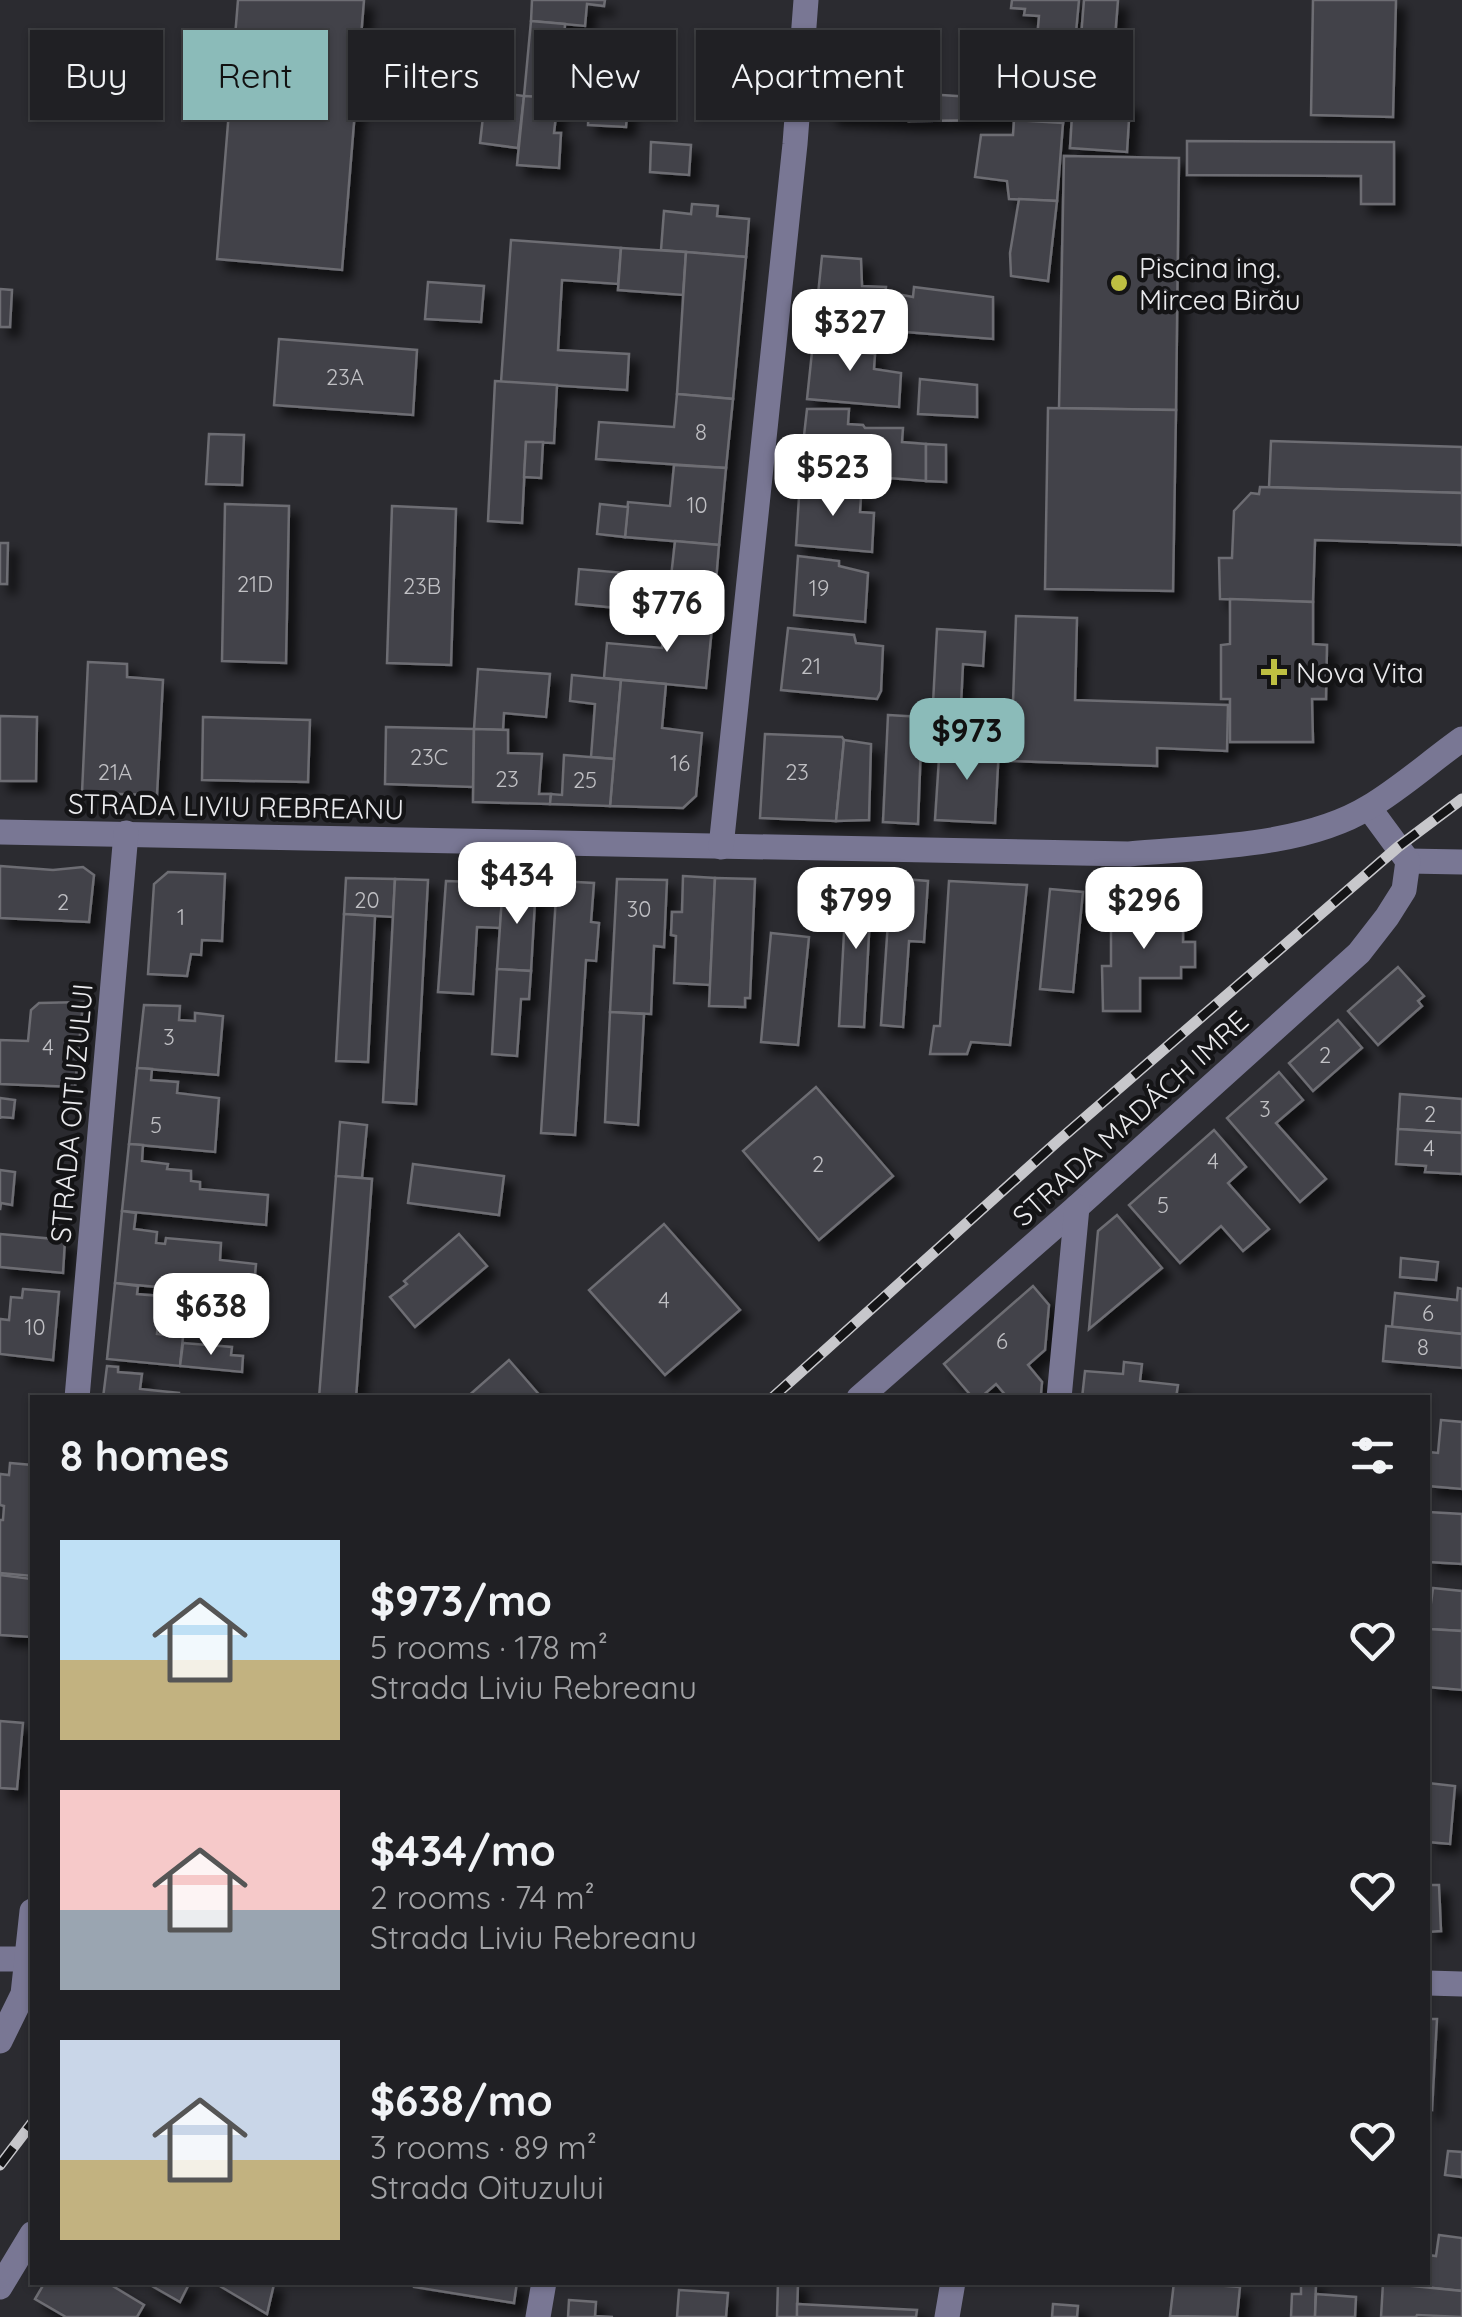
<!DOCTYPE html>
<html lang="en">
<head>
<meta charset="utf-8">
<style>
  :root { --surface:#202024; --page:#2d2d31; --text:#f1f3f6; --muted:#a2a3a6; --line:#3d3e41; --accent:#8bbbb9 }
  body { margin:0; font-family:Quicksand,sans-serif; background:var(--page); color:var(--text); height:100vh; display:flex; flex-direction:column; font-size:38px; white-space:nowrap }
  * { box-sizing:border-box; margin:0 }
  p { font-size:32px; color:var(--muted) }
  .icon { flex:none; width:55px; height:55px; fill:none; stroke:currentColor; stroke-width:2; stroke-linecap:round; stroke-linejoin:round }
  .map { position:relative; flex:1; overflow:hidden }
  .details { position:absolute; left:30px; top:1395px; width:1400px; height:890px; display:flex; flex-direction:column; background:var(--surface); border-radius:0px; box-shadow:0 2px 8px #0004,0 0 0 2px var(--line) }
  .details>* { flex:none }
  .hud { position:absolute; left:30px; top:30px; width:1402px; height:90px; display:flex; gap:20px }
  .price { position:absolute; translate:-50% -85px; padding:0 22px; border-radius:20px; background:#fff; color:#222; font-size:32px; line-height:65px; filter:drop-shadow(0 2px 5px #0008) }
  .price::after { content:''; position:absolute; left:50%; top:60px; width:30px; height:22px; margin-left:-15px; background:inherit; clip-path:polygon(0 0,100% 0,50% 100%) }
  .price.active { background:var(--accent); color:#111 }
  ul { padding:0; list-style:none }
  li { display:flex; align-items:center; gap:30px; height:250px; padding:0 30px }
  li span { display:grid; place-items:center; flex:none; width:280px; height:200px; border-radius:0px; color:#555 }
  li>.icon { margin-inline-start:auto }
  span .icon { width:120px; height:120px; fill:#fffc; stroke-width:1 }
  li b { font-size:42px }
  h2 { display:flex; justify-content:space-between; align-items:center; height:120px; padding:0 30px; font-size:42px }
  .chip { padding:0 35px; border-radius:0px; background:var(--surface); box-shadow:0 2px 8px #0004,0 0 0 2px var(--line); font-size:35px; line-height:90px }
  .chip.active { background:var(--accent); color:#111 }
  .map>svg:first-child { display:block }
  .building { fill:#434248; stroke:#6d6d73; stroke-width:2.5; filter:url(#shadow) }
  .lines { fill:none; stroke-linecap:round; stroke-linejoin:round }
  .minor { stroke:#797794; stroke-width:25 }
  .rail-casing { stroke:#c7c7cb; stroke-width:11 }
  .rail { stroke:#141416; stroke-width:8; stroke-dasharray:22; stroke-linecap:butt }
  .poi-dot { fill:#bebf42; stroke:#141416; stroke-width:4 }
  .labels { text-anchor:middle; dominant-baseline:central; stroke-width:9; stroke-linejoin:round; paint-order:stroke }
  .number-label { font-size:22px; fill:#c0c0c4 }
  .poi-label { font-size:28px; fill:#eaeaed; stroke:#141416; text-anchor:start }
  .street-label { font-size:28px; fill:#eaeaed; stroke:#141416 }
</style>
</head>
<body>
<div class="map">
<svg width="1462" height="2317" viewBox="0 0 1462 2317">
  <defs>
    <filter id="shadow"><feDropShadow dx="9" dy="9" stdDeviation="5" flood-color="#0009"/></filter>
  </defs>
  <rect width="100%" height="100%" fill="#2b2b30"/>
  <g class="building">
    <path d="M238 0H364L342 270 217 259Z"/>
    <path d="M532 0H605L604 6 587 4 585 26 531 21Z"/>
    <path d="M1012 0H1079L1075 43 1037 39 1039 16 1024 15 1025 9 1011 8Z"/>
    <path d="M1084 0H1118L1110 102 1076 99Z"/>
    <path d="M1313 0H1396L1393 117 1311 115Z"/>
    <path d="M531 21 565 24 562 74 630 79 628 104 524 96Z"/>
    <path d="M833 52 869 53 875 57 878 64 890 67 891 85 911 86 909 121 829 116Z"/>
    <path d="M631 57 661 59 658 106 628 104Z"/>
    <path d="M1023 83 1066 88 1063 123 1023 120Z"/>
    <path d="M486 91 524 96 518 148 480 143Z"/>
    <path d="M910 93 1018 100V120L909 121Z"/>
    <path d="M524 96 558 98 554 133H561L559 168 517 165Z"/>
    <path d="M1073 99 1130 103 1127 152 1070 148Z"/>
    <path d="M589 101 628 104 626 127 588 125Z"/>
    <path d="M1014 120 1063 123 1057 201 1009 199 1007 181 975 177 981 135H1013Z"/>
    <path d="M1187 141 1394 142V204H1361V176L1187 175Z"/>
    <path d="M651 142 691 145 689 175 650 172Z"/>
    <path d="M1064 156 1179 158 1176 410 1059 408Z"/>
    <path d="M1019 199 1057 201 1048 281 1011 276 1010 253Z"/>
    <path d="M692 204 718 206 717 216 749 219 746 257 661 250 664 211 691 214Z"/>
    <path d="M511 240 621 248 618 284 562 280 558 350 629 354 627 390 501 382Z"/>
    <path d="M621 248 686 252 683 295 618 290Z"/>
    <path d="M686 252 746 257 733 399 677 394Z"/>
    <path d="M822 256 861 259 862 286 886 287 881 330 815 323Z"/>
    <path d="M428 282 484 286 481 322 425 319Z"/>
    <path d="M914 287 993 297V339L881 330 886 292 913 297Z"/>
    <path d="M0 289 12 290 10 327H0Z"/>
    <path d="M814 333 856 338V342L866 343 865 353 875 354 874 369 901 373 899 407 807 399Z"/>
    <path d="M279 339 417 350 413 415 274 405Z"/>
    <path d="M920 379 977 385V417L918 414Z"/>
    <path d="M495 381 557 385 554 443 526 442 522 523 488 521Z"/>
    <path d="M677 394 733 399 726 468 596 459 599 422 674 427Z"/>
    <path d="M1048 408 1176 410 1173 591 1045 589Z"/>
    <path d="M807 409H849L848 424 863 425 865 428H903L902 442 926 444V481L800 471Z"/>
    <path d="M209 434 244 435 242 485 206 484Z"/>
    <path d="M1271 441 1462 447V493L1269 487Z"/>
    <path d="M526 442H543L541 478 524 477Z"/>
    <path d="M926 444 946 445V482L926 481Z"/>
    <path d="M674 465 726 468 719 545 625 537 628 502 670 506Z"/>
    <path d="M800 481 824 482 822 484 844 488V493L861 497 860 512 874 513 872 552 796 545Z"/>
    <path d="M1260 487 1462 493V545L1315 540 1313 602 1220 599 1219 558H1232L1234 511 1251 493 1259 494Z"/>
    <path d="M225 504 289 506 286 663 222 661Z"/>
    <path d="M600 504 628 507 625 537 597 534Z"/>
    <path d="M392 506 456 509 451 665 387 663Z"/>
    <path d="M675 541 719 545 713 617 576 604 579 569 671 577Z"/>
    <path d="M0 543H8L7 584H0Z"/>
    <path d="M798 556 839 561V566L868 573 865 622 794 615Z"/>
    <path d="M1230 599 1313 602V644L1327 645 1326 699H1312L1313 742H1230V699H1221V645L1230 644Z"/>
    <path d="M665 613 713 617 706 688 604 678 607 643 662 648Z"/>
    <path d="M1016 616 1077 618 1075 700 1228 705 1227 751 1157 748V766L1011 761Z"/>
    <path d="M788 628 854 635 856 643 883 646 881 691 877 699 781 690Z"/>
    <path d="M937 629 985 632 983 666 963 664 961 705 933 703Z"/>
    <path d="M88 662 127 664V677L163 680 157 795 82 793Z"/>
    <path d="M478 669 550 674 546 717 504 713 503 730 474 729Z"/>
    <path d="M572 675 621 680 614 759 591 757 595 704 570 701Z"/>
    <path d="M621 680 666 684 662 728 702 733 696 796 683 808 610 806Z"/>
    <path d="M888 715 922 717 918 824 883 822Z"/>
    <path d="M0 716 37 717 36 781H0Z"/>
    <path d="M203 717 310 720 308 782 202 780Z"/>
    <path d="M386 727 474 729 473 787 385 784Z"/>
    <path d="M474 729 508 730V753L542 754 539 794H551L550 804 473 802Z"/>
    <path d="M765 734 842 737 844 740 836 821 760 818Z"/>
    <path d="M844 740 871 744 869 820 836 821Z"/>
    <path d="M940 743 999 746 995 823 935 820Z"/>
    <path d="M564 755 614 759 610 806 550 804 551 794 562 795Z"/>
    <path d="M0 866 53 870 83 867 94 875 89 922 0 918Z"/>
    <path d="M168 872 225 874 222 941 202 940 201 955 191 954 187 976 148 974 154 884Z"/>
    <path d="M683 876 715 878 710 985 674 983 676 936 671 935 672 912H682Z"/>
    <path d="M847 877 872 878 864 1027 839 1026Z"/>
    <path d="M346 878 395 879 393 917 344 914Z"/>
    <path d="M715 878 755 879 750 998H745V1007L709 1006Z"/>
    <path d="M891 878 928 881 924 942 909 941 903 1027 881 1025Z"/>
    <path d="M395 879 428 880 416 1104 383 1102Z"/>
    <path d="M617 879 667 880 664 947 654 946 651 1014 610 1012Z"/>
    <path d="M446 881 503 883 500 928 477 927 473 994 438 992Z"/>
    <path d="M557 881 594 883 591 922 599 923 596 961 586 960 575 1135 541 1133Z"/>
    <path d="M949 881 1027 885 1010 1045 971 1042 967 1054H930L934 1026H940Z"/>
    <path d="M503 883 536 884 531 971 497 969Z"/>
    <path d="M1050 889 1083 892 1073 992 1040 989Z"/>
    <path d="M1183 905V942H1195V967H1181V978H1140V1011H1103L1102 966H1111V906Z"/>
    <path d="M344 914 375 916 368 1062 336 1061Z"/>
    <path d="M771 933 809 937 798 1045 761 1042Z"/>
    <path d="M1398 967 1424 996 1418 1001 1422 1006 1378 1045 1348 1011Z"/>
    <path d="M497 969 531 971 529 999H521L517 1056 492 1054Z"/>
    <path d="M83 1002 75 1087 0 1084V1040L28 1041 31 1010 39 1003Z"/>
    <path d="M144 1005 180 1006 179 1020 195 1021V1013L223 1016 218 1075 137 1068Z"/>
    <path d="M610 1012 644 1014 638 1125 605 1122Z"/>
    <path d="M1338 1020 1362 1048 1313 1091 1289 1063Z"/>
    <path d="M137 1068 152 1069 151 1080 178 1082 177 1093 219 1098 215 1152 129 1144Z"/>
    <path d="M1279 1072 1303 1100 1276 1123 1326 1179 1300 1202 1227 1118Z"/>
    <path d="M816 1087 893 1176 819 1240 743 1151Z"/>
    <path d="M1400 1094 1462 1099V1133L1398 1129Z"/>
    <path d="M0 1098 15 1100 13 1118 0 1117V1119Z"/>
    <path d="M340 1122 367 1125 362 1178 336 1176Z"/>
    <path d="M1398 1129 1462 1133V1174L1425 1172 1426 1166 1396 1164Z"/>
    <path d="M1214 1130 1246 1167 1228 1183 1269 1229 1243 1251 1221 1226 1180 1263 1129 1205Z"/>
    <path d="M129 1144 143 1145 142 1161 168 1164 167 1169 191 1171V1181L200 1182V1189L268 1195 266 1225 122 1211Z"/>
    <path d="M413 1164 504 1176 499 1215 408 1203Z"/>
    <path d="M0 1170 15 1172 12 1205 1 1203 0 1210Z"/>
    <path d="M336 1176 372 1179 356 1398H319Z"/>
    <path d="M122 1211 136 1213 134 1229 157 1232 156 1243 165 1244 166 1238 221 1243 220 1260 256 1264 253 1296 115 1283Z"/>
    <path d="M1117 1215 1162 1268 1089 1329 1098 1231Z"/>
    <path d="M664 1224 740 1310 665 1375 589 1290Z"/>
    <path d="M0 1234 65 1240 63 1273 0 1267Z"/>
    <path d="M459 1234 487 1266 415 1327 390 1297 407 1284 404 1281Z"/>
    <path d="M1401 1258 1438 1262 1436 1280 1400 1277Z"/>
    <path d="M115 1283 138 1286 137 1294 160 1296 157 1334 183 1337 180 1366 107 1359Z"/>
    <path d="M1033 1286 1049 1305 1045 1350 1028 1365 1042 1382 1041 1394 1037 1398H1008L996 1384 980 1398H973L944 1364Z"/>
    <path d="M1458 1288 1462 1289V1334L1392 1327 1395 1293 1457 1300Z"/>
    <path d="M23 1289 59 1292 53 1360 0 1354V1319L9 1320 11 1297 22 1298Z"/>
    <path d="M1386 1326 1462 1334V1368L1383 1361Z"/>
    <path d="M183 1343 232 1347 231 1355 243 1356 242 1372 180 1366Z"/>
    <path d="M509 1360 542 1398H466Z"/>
    <path d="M1124 1362 1142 1364 1140 1381 1178 1385 1176 1398H1082L1085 1371 1123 1374Z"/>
    <path d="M107 1366 118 1367V1372L142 1374 140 1389 179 1393V1398H103Z"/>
    <path d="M1441 1420 1462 1422V1489L1428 1486V1452L1438 1453Z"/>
    <path d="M10 1463 32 1465V1576L0 1573V1520H3L4 1506 0 1505V1474L9 1475Z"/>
    <path d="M1428 1512 1462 1514V1564L1428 1562Z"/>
    <path d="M0 1575 32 1579 31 1637 0 1635Z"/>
    <path d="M1433 1588 1462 1591V1631L1428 1629V1603H1431Z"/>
    <path d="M1428 1629 1462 1631V1690L1428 1687Z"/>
    <path d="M0 1721 23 1723 17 1789 0 1788Z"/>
    <path d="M1428 1783 1455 1786 1450 1844 1428 1842Z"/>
    <path d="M1428 1885H1439L1441 1931 1428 1932Z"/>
    <path d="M1428 2019H1437L1432 2110 1428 2109Z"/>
    <path d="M1448 2151 1462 2152V2177L1445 2175Z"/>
    <path d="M1439 2235 1462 2238V2291L1383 2283 1428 2282V2255L1436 2256Z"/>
    <path d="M45 2282H106L144 2305 137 2317H66L35 2299Z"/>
    <path d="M145 2282H190L180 2302Z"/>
    <path d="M213 2282H271L274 2284 267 2314Z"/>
    <path d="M414 2282H517L514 2303 414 2287Z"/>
    <path d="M778 2282H798L797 2317H777Z"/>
    <path d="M1174 2282 1240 2287 1237 2317 1170 2316Z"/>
    <path d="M1301 2282H1316L1315 2317H1291L1292 2294H1301Z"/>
    <path d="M1383 2283 1462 2291V2317L1417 2315 1416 2317H1381Z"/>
    <path d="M679 2290 728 2293 726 2317H677Z"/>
    <path d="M1316 2294 1356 2297 1355 2317H1315Z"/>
    <path d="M569 2300 596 2302 595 2316 613 2317H568Z"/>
    <path d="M797 2304 917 2310 916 2317H797Z"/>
    <path d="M1053 2304 1078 2306 1077 2317H1052Z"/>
  </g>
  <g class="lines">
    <g class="minor">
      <path d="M1369 808 1408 861"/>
      <path d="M0 832 1129 854C1203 847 1304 847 1369 807 1401 788 1431 761 1462 739"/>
      <path d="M721 847 795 144 806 0"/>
      <path d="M1408 861 1462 862"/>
      <path d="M77 1398 126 833"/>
      <path d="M859 1398 1077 1207 1359 953 1387 917 1404 890 1408 861"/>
      <path d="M1059 1398 1077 1207"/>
      <path d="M0 1959H28"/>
      <path d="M1428 1983 1462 1984"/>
      <path d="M0 2041 23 1994 32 1911"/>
      <path d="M0 2287 32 2234"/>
      <path d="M538 2317 544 2282"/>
      <path d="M947 2317 953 2282"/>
    </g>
    <g class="rail-casing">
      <g id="rail">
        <path d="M772 1398 1058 1141 1398 847 1462 799"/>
        <path d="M0 2165 32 2123"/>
      </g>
    </g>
    <use href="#rail" class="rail"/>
  </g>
  <g class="poi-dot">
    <circle cx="1119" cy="283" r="10"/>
    <path d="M1269 657h10v10h10v10h-10v10h-10v-10h-10v-10h10z"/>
  </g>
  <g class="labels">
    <g class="number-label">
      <text x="345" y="377">23A</text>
      <text x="701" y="432">8</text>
      <text x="697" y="505">10</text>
      <text x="255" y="584">21D</text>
      <text x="422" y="586">23B</text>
      <text x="819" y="588">19</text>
      <text x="811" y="666">21</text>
      <text x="429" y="757">23C</text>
      <text x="680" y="763">16</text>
      <text x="115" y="772">21A</text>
      <text x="797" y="772">23</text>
      <text x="507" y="779">23</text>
      <text x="585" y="780">25</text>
      <text x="367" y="900">20</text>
      <text x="63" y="902">2</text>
      <text x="639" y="909">30</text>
      <text x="181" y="917">1</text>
      <text x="169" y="1037">3</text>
      <text x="48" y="1047">4</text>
      <text x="1325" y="1055">2</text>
      <text x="1265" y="1109">3</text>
      <text x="1430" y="1114">2</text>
      <text x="156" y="1125">5</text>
      <text x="1429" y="1148">4</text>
      <text x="1213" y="1161">4</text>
      <text x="818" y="1164">2</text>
      <text x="1163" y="1205">5</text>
      <text x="664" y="1300">4</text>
      <text x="1428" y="1313">6</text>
      <text x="35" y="1327">10</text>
      <text x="1002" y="1341">6</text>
      <text x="1423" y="1347">8</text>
    </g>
    <g class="poi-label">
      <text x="1139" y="267">Piscina ing.<tspan x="1139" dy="32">Mircea Birău</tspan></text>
      <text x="1296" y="672">Nova Vita</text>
    </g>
    <g class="street-label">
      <text transform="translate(236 806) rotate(1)">STRADA LIVIU REBREANU</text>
      <text transform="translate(71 1113) rotate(-85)">STRADA OITUZULUI</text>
      <text transform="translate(1130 1118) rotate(-42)">STRADA MADÁCH IMRE</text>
    </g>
  </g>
</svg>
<b class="price" style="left:850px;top:374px">$327</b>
<b class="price" style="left:833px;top:519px">$523</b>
<b class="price" style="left:667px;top:655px">$776</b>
<b class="price active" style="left:967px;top:783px">$973</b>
<b class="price" style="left:517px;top:927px">$434</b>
<b class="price" style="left:856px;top:952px">$799</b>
<b class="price" style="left:1144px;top:952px">$296</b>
<b class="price" style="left:211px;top:1358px">$638</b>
<div class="hud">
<a class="chip">Buy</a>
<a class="chip active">Rent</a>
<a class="chip">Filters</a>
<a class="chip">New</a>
<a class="chip">Apartment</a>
<a class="chip">House</a>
</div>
<section class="details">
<h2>8 homes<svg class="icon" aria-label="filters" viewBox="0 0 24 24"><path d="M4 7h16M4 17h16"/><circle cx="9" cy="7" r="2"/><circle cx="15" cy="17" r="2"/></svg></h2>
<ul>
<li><span style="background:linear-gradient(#bfe0f5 60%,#c2b280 0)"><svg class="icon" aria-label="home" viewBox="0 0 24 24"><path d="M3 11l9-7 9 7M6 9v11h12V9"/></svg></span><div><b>$973/mo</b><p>5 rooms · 178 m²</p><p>Strada Liviu Rebreanu</p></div><svg class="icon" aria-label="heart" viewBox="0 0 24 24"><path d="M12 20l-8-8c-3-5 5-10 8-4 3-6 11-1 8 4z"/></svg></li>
<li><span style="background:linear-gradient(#f6c9c9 60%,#9aa5b1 0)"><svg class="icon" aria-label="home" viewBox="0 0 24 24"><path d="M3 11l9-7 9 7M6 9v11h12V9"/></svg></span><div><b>$434/mo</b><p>2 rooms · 74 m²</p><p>Strada Liviu Rebreanu</p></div><svg class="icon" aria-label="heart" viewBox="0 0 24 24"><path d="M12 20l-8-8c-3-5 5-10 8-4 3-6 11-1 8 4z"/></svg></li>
<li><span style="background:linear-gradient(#c9d6e8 60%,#c2b280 0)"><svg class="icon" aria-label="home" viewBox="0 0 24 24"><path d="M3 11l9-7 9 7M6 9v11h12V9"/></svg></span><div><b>$638/mo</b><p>3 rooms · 89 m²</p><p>Strada Oituzului</p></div><svg class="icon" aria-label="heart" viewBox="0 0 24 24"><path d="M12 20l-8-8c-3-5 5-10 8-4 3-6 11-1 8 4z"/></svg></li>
</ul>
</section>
</div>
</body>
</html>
